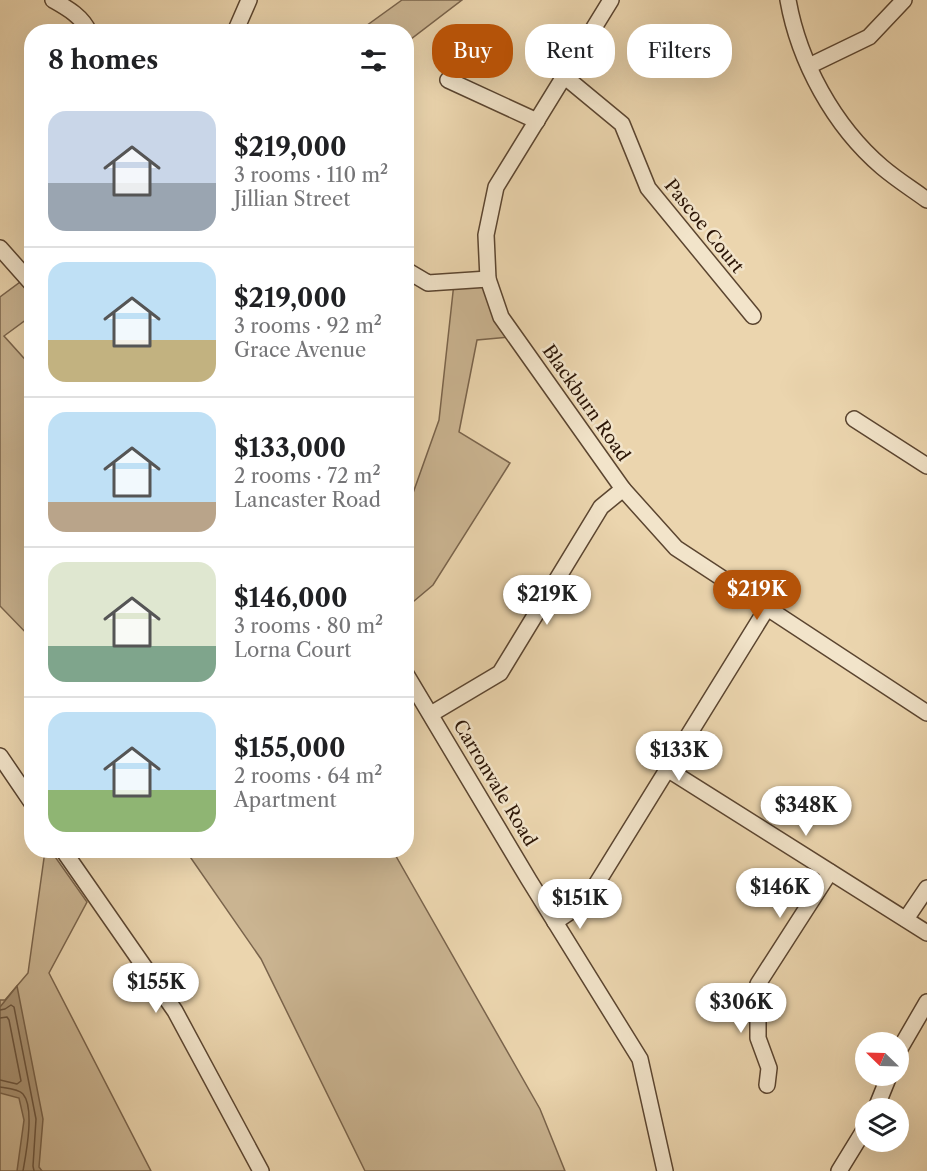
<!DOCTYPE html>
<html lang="en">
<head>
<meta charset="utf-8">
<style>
  :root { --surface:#fff; --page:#f6f6f6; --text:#202124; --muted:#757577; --line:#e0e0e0; --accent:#b45309 }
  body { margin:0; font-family:"Libre Caslon Text",serif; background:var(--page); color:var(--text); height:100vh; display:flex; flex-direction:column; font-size:22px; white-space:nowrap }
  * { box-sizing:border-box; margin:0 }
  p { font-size:20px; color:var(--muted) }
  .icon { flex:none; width:33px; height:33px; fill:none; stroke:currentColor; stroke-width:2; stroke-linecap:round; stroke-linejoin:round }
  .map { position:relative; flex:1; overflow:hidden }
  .panel { position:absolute; left:24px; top:24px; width:390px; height:834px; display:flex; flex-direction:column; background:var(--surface); border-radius:24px; box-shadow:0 6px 24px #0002 }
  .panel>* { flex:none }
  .banner { position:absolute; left:432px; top:24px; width:405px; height:54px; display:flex; gap:12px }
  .needle { width:39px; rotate:293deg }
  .buttons { position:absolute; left:855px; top:1032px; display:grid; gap:12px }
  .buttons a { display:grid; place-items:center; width:54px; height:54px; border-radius:50%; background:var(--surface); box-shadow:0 6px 24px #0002; font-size:30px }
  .price { position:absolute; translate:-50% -51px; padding:0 14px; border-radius:21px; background:#fff; color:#222; font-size:20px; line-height:39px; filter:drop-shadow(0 2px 3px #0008) }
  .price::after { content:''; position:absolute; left:50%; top:36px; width:18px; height:14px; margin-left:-9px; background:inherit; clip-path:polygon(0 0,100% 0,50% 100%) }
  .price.on { background:var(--accent); color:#fff }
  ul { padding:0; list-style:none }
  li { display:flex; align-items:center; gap:18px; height:150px; padding:0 24px }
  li+li { border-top:2px solid var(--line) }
  li span { display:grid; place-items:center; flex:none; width:168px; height:120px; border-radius:18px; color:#555 }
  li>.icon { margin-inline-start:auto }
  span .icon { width:72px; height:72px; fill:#fffc; stroke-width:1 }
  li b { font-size:26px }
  h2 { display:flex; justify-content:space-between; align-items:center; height:72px; padding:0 24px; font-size:26px }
  .tag { padding:0 21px; border-radius:24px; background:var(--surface); box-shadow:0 6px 24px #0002; font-size:21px; line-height:54px }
  .tag.on { background:var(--accent); color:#fff }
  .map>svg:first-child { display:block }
  .green { fill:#cab491; stroke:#7a644c; stroke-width:1.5 }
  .water { fill:#aa9475; stroke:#776149; stroke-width:1.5 }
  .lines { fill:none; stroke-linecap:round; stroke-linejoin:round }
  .shore { stroke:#6a543e; stroke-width:1.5 }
  .minor-casing { stroke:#5b4530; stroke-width:18 }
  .minor { stroke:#f2e4ca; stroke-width:15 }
  .labels { text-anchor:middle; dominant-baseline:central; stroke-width:5; stroke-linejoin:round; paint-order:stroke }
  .street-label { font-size:18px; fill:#2b1506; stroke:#f2e4ca }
</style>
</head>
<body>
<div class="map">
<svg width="927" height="1171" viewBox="0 0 927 1171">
  <rect width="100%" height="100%" fill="#ebd5ae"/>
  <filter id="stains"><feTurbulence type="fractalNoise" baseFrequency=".00333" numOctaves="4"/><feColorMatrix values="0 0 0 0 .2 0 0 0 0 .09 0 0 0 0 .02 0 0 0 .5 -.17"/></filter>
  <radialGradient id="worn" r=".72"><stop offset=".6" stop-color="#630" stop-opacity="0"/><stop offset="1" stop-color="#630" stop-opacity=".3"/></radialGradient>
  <g class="green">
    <path d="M402 0H462L407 42 406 32 359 31Z"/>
    <path d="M31 274V316L4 336 31 366V638L0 606V297Z"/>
    <path d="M487 281 510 337 477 340 459 432 510 463 433 585 407 607V510L439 420 454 283Z"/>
    <path d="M45 851H51L87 902 49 973 151 1171H0V1000H5L28 973Z"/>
    <path d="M186 851H393L540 1109 565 1171H365L261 959Z"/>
  </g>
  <path class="water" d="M17 986 43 1119 39 1167 42 1171H17L24 1120 19 1098 0 1093V1007Z"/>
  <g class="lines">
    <g class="shore">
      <path d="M0 1010 5 1009 11 1005 14 1007 36 1119 33 1166 34 1171"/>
      <path d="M0 1018 7 1017 9 1020 21 1081 17 1084 0 1080"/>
      <path d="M0 1087C6 1088 19 1089 23 1094 35 1108 26 1154 23 1171"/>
    </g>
    <g class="minor-casing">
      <g id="minor">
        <path d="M53 0C67 8 82 16 89 32"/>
        <path d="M611 0 496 187 486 235 488 279 501 317 623 489 676 548 927 713"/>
        <path d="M788 0C799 62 834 126 882 167 896 179 912 189 927 200"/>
        <path d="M235 32 249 0"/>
        <path d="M809 66 869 37 904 0"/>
        <path d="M564 76 622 124 648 188 753 316"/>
        <path d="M448 80 537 121"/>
        <path d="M0 248 32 284"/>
        <path d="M406 270 428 283 488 279"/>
        <path d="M854 419 927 466"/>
        <path d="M406 674 529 880 640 1059 665 1171"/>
        <path d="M431 714 500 673 601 507 623 489"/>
        <path d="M0 756 32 803"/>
        <path d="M667 769 927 933"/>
        <path d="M63 850 175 1011 261 1171"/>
        <path d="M906 919 927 888"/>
        <path d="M555 922 586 901 767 608"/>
        <path d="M898 1052 927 1002"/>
        <path d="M767 1085 769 1068 758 1038V984L830 872"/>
        <path d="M876 1108 889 1076"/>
        <path d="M839 1171 866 1127"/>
      </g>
    </g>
    <use href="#minor" class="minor"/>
  </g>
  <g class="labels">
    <g class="street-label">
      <text transform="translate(704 226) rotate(51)">Pascoe Court</text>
      <text transform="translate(586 403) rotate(55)">Blackburn Road</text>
      <text transform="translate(495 783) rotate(59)">Carronvale Road</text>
    </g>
  </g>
  <rect width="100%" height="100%" filter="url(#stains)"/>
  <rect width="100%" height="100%" fill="url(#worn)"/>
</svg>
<div class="buttons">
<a><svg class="needle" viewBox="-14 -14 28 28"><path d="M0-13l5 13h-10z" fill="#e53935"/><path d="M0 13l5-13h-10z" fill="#757577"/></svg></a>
<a><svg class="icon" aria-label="layers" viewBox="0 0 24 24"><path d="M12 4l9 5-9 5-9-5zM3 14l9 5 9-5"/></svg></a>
</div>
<b class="price on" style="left:757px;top:621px">$219K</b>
<b class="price" style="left:547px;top:626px">$219K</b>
<b class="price" style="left:679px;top:782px">$133K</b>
<b class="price" style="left:806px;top:837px">$348K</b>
<b class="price" style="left:780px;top:919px">$146K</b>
<b class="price" style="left:580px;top:930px">$151K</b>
<b class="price" style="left:156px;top:1014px">$155K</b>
<b class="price" style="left:741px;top:1034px">$306K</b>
<div class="banner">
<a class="tag on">Buy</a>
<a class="tag">Rent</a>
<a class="tag">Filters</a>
</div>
<section class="panel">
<h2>8 homes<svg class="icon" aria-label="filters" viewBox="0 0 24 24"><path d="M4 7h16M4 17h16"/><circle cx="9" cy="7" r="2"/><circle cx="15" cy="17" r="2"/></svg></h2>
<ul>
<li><span style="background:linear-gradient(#c9d6e8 60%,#9aa5b1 0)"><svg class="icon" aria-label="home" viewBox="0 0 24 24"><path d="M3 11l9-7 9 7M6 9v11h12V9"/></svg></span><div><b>$219,000</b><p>3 rooms · 110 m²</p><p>Jillian Street</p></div></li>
<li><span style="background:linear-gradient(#bfe0f5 65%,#c2b280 0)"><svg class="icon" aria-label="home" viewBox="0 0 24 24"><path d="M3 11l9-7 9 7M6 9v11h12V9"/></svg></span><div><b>$219,000</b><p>3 rooms · 92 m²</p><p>Grace Avenue</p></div></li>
<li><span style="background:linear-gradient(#bfe0f5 75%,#b9a48a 0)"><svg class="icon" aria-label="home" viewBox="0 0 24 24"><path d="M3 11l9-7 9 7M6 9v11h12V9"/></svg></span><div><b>$133,000</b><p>2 rooms · 72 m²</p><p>Lancaster Road</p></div></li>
<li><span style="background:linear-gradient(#dfe7d0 70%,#7fa58c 0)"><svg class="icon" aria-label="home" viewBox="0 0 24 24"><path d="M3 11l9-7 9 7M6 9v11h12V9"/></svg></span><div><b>$146,000</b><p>3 rooms · 80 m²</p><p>Lorna Court</p></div></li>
<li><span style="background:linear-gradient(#bfe0f5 65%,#8fb573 0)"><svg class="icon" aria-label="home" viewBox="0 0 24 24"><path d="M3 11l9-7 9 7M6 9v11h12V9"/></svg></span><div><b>$155,000</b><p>2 rooms · 64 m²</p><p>Apartment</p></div></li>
</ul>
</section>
</div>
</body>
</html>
